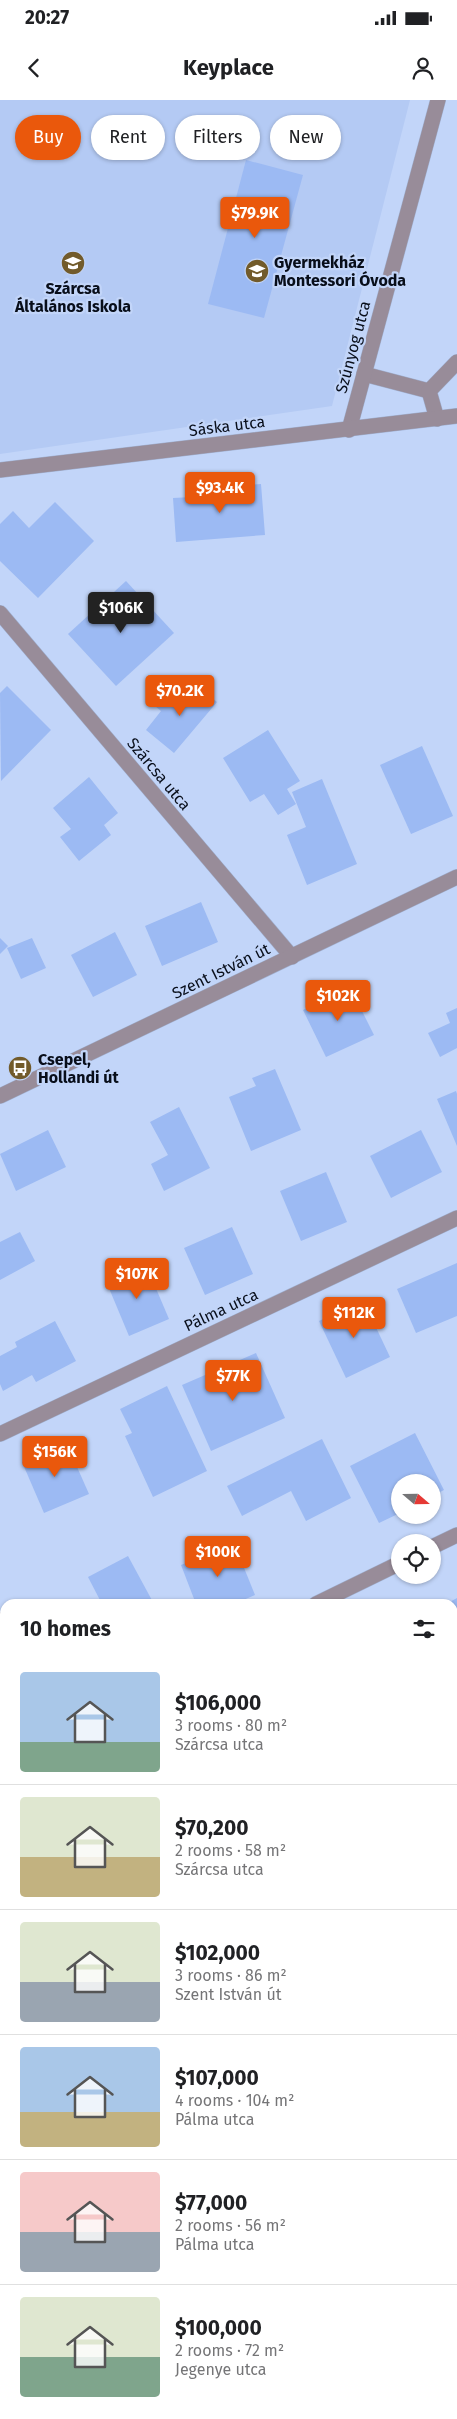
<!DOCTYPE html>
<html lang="en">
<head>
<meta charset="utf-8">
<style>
  :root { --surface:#fff; --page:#f6f6f6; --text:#202124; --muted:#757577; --line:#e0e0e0; --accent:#ea580c }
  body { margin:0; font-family:"Fira Sans",sans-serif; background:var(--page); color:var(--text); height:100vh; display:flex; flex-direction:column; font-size:19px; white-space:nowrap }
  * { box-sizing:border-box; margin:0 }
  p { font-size:16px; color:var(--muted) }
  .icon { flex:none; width:28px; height:28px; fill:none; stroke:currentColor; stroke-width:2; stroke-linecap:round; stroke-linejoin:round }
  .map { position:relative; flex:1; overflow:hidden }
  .drawer { position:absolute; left:0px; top:1499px; width:458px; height:821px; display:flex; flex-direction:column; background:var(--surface); border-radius:15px 15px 0 0; box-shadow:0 1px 4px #0004 }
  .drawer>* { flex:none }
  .guide { position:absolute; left:15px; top:15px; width:428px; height:45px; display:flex; gap:10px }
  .needle { width:32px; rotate:110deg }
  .controls { position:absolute; left:391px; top:1374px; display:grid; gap:10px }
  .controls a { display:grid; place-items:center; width:50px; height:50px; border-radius:50%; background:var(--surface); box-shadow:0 1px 4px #0004; font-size:25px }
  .price { position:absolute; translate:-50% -42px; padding:0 11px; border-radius:5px; background:var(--accent); color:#fff; font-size:16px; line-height:32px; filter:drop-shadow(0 1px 2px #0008) }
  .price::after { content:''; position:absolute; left:50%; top:30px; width:15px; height:11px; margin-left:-8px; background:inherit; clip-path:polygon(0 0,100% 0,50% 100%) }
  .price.current { background:#222; color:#fff }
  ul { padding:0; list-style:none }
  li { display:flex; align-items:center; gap:15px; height:125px; padding:0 20px }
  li+li { border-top:1px solid var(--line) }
  li span { display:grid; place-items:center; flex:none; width:140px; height:100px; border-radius:5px; color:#555 }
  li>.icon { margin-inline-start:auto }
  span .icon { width:60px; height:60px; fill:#fffc; stroke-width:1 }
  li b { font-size:21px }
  h2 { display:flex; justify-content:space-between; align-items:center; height:60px; padding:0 20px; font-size:21px }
  .chip { padding:0 18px; border-radius:22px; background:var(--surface); box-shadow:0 1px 4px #0004; font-size:18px; line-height:45px }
  .chip.current { background:var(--accent); color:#fff }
  .status { display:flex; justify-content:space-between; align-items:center; height:35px; padding:0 25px; background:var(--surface); direction:ltr }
  .status svg { height:14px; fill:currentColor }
  header { display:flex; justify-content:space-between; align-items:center; height:65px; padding:0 20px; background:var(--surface); font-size:22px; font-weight:700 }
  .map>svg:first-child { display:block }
  .built { fill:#b4caf4 }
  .green { fill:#d3918d }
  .water { fill:#88b885 }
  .building { fill:#9cbaf3 }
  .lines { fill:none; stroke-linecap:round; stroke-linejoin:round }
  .minor-casing { stroke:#a1b1d1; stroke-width:16 }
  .minor { stroke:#988c99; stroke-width:15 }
  .labels { text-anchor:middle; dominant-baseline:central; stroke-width:4.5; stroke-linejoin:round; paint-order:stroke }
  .poi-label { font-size:16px; font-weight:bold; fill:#080e1a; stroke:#c2d5f9; text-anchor:start }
  .street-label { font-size:16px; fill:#080e1a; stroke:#c2d5f9 }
</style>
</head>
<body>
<div class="status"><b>20:27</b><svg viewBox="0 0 49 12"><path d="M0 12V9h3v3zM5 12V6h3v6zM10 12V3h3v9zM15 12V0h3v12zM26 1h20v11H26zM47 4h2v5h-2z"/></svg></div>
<header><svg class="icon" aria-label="back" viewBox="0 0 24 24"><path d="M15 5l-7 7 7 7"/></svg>Keyplace<svg class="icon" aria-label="person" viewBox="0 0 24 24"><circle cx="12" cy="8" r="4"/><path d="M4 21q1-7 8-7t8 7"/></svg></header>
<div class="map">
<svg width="457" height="2319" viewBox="0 0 457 2319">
  <rect width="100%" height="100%" fill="#c2d5f9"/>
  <path class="built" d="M0 0H410L332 306 0 354Z"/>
  <g class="green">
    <path d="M0 1538 5 1543V2043L0 2039Z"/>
    <path d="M452 1826 457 1829V2276L452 2273Z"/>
  </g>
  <path class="water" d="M0 2039 5 2043V2315H452L453 2273 457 2276V2319H0Z"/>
  <g class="building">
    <path d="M246 60 303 75 264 218 208 204Z"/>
    <path d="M261 384 265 435 176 442 173 398 211 396 210 388Z"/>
    <path d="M55 402 94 441 38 498 0 461V424L13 411 29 428Z"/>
    <path d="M126 481 174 533 116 586 68 534Z"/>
    <path d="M194 584 217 602 174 653 146 630 161 611 155 606 166 593 178 603Z"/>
    <path d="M7 586 51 630 1 681 0 593Z"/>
    <path d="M268 630 300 681 287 689 296 704 278 715 264 694 250 702 223 658Z"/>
    <path d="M422 646 453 716 411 734 380 665Z"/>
    <path d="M89 677 118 713 104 725 111 735 79 761 60 737 71 729 53 708Z"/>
    <path d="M322 679 357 764 307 785 287 735 306 727 292 692Z"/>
    <path d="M201 802 218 842 162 866 145 826Z"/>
    <path d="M115 832 137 875 93 897 71 855Z"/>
    <path d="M0 838 8 846 0 854Z"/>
    <path d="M32 838 46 868 21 879 7 848Z"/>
    <path d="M350 887 374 935 326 957 303 910Z"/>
    <path d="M457 908V948L440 957 428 933 450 923 446 913Z"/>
    <path d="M275 969 301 1030 251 1051 229 997 256 986 252 978Z"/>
    <path d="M456 991 457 994V1046L437 999Z"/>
    <path d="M179 1007 210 1068 164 1091 151 1064 168 1055 150 1022Z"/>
    <path d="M48 1030 66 1067 16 1091 0 1054Z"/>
    <path d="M421 1030 442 1072 391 1098 370 1056Z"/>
    <path d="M326 1072 347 1122 301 1141 280 1091Z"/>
    <path d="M232 1127 253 1174 205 1195 184 1148Z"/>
    <path d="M20 1132 35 1161 0 1180V1142Z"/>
    <path d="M457 1163V1216L416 1233 397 1189Z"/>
    <path d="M146 1165 169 1219 129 1236 106 1181Z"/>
    <path d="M363 1200 390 1257 346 1278 319 1221Z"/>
    <path d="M55 1221 76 1261 36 1282 32 1275 3 1291 0 1284V1256L17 1247 15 1242Z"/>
    <path d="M256 1253 285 1318 211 1351 182 1285Z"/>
    <path d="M167 1286 207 1371 153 1397 125 1336 132 1333 120 1309Z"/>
    <path d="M415 1333 444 1390 432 1396V1382H400V1413L379 1423 350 1366Z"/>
    <path d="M322 1339 351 1398 306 1421 291 1391 242 1416 227 1386Z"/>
    <path d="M66 1342 89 1394 44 1413 22 1362Z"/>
    <path d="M234 1443 255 1495 234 1504H196L181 1465Z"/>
    <path d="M128 1456 154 1504H102L88 1477Z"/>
    <path d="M457 1498V1557L452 1559V1504H446Z"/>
    <path d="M457 1698V1757L452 1760V1700Z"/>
  </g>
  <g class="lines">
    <g class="minor-casing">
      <g id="minor">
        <path d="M364 274 429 291"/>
        <path d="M437 319 429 291 457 262"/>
        <path d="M349 330 438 0"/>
        <path d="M0 370 457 316"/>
        <path d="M0 513 292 857"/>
        <path d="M0 996 457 777"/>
        <path d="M0 1334 457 1118"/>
        <path d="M432 1447 457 1435"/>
        <path d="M316 1504 400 1463"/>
        <path d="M0 1520 5 1524"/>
        <path d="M452 1826 457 1829"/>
      </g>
    </g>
    <use href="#minor" class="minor"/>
  </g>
  <defs>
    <g id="school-disc" transform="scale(1.25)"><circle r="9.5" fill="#725b2b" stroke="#c2d5f9"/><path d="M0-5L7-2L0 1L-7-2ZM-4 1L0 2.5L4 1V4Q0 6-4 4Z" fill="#fff"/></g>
    <g id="bus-disc" transform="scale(1.25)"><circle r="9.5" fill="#725b2b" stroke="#c2d5f9"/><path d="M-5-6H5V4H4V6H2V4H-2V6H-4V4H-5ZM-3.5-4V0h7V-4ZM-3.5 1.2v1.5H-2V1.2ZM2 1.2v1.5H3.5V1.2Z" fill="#fff"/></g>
  </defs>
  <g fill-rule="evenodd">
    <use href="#school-disc" x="73" y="163"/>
    <use href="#school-disc" x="257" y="171"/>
    <use href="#bus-disc" x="20" y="968"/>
  </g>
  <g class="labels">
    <g class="poi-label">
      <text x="274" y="162">Gyermekház<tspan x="274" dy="18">Montessori Óvoda</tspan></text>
      <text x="73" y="188" text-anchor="middle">Szárcsa<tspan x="73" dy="18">Általános Iskola</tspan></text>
      <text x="38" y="959">Csepel,<tspan x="38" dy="18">Hollandi út</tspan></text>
    </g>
    <g class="street-label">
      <text transform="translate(353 247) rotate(-75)">Szúnyog utca</text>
      <text transform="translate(227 326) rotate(-7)">Sáska utca</text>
      <text transform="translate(159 674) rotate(50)">Szárcsa utca</text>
      <text transform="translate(221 871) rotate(-26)">Szent István út</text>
      <text transform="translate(221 1210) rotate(-25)">Pálma utca</text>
    </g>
  </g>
</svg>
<div class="controls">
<a><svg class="needle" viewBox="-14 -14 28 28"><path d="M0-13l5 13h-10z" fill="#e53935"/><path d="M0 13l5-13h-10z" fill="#757577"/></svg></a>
<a><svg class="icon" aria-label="locate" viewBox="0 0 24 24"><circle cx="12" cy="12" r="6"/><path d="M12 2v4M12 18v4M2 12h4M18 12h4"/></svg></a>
</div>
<b class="price" style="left:255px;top:139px">$79.9K</b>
<b class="price" style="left:220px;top:414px">$93.4K</b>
<b class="price current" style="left:121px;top:534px">$106K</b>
<b class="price" style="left:180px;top:617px">$70.2K</b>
<b class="price" style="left:338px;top:922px">$102K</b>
<b class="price" style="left:137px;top:1200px">$107K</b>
<b class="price" style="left:354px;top:1239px">$112K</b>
<b class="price" style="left:233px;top:1302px">$77K</b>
<b class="price" style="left:55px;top:1378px">$156K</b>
<b class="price" style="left:218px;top:1478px">$100K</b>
<div class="guide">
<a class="chip current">Buy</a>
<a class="chip">Rent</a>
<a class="chip">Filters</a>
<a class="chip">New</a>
</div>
<section class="drawer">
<h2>10 homes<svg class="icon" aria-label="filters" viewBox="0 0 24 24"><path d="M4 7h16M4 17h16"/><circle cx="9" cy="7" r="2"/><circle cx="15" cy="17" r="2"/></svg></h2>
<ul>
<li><span style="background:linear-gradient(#a9c7e8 70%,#7fa58c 0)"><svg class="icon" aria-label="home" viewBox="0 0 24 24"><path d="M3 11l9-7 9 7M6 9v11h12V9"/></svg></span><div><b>$106,000</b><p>3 rooms · 80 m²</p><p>Szárcsa utca</p></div></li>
<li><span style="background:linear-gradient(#dfe7d0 60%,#c2b280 0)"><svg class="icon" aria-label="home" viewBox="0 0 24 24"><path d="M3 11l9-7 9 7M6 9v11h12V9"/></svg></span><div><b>$70,200</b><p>2 rooms · 58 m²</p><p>Szárcsa utca</p></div></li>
<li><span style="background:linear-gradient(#dfe7d0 60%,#9aa5b1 0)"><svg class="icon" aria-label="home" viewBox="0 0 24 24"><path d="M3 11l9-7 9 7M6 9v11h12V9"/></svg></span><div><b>$102,000</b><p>3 rooms · 86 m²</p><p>Szent István út</p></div></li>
<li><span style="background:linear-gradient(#a9c7e8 65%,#c2b280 0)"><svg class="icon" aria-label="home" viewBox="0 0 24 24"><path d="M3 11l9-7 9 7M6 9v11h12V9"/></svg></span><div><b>$107,000</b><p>4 rooms · 104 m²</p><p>Pálma utca</p></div></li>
<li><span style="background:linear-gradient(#f6c9c9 60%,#9aa5b1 0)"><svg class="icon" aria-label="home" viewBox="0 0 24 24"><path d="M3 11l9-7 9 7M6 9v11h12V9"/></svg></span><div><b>$77,000</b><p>2 rooms · 56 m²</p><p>Pálma utca</p></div></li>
<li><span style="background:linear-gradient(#dfe7d0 60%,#7fa58c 0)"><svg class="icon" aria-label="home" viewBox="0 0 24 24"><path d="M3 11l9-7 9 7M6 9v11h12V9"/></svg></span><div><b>$100,000</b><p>2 rooms · 72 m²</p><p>Jegenye utca</p></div></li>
</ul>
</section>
</div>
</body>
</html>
